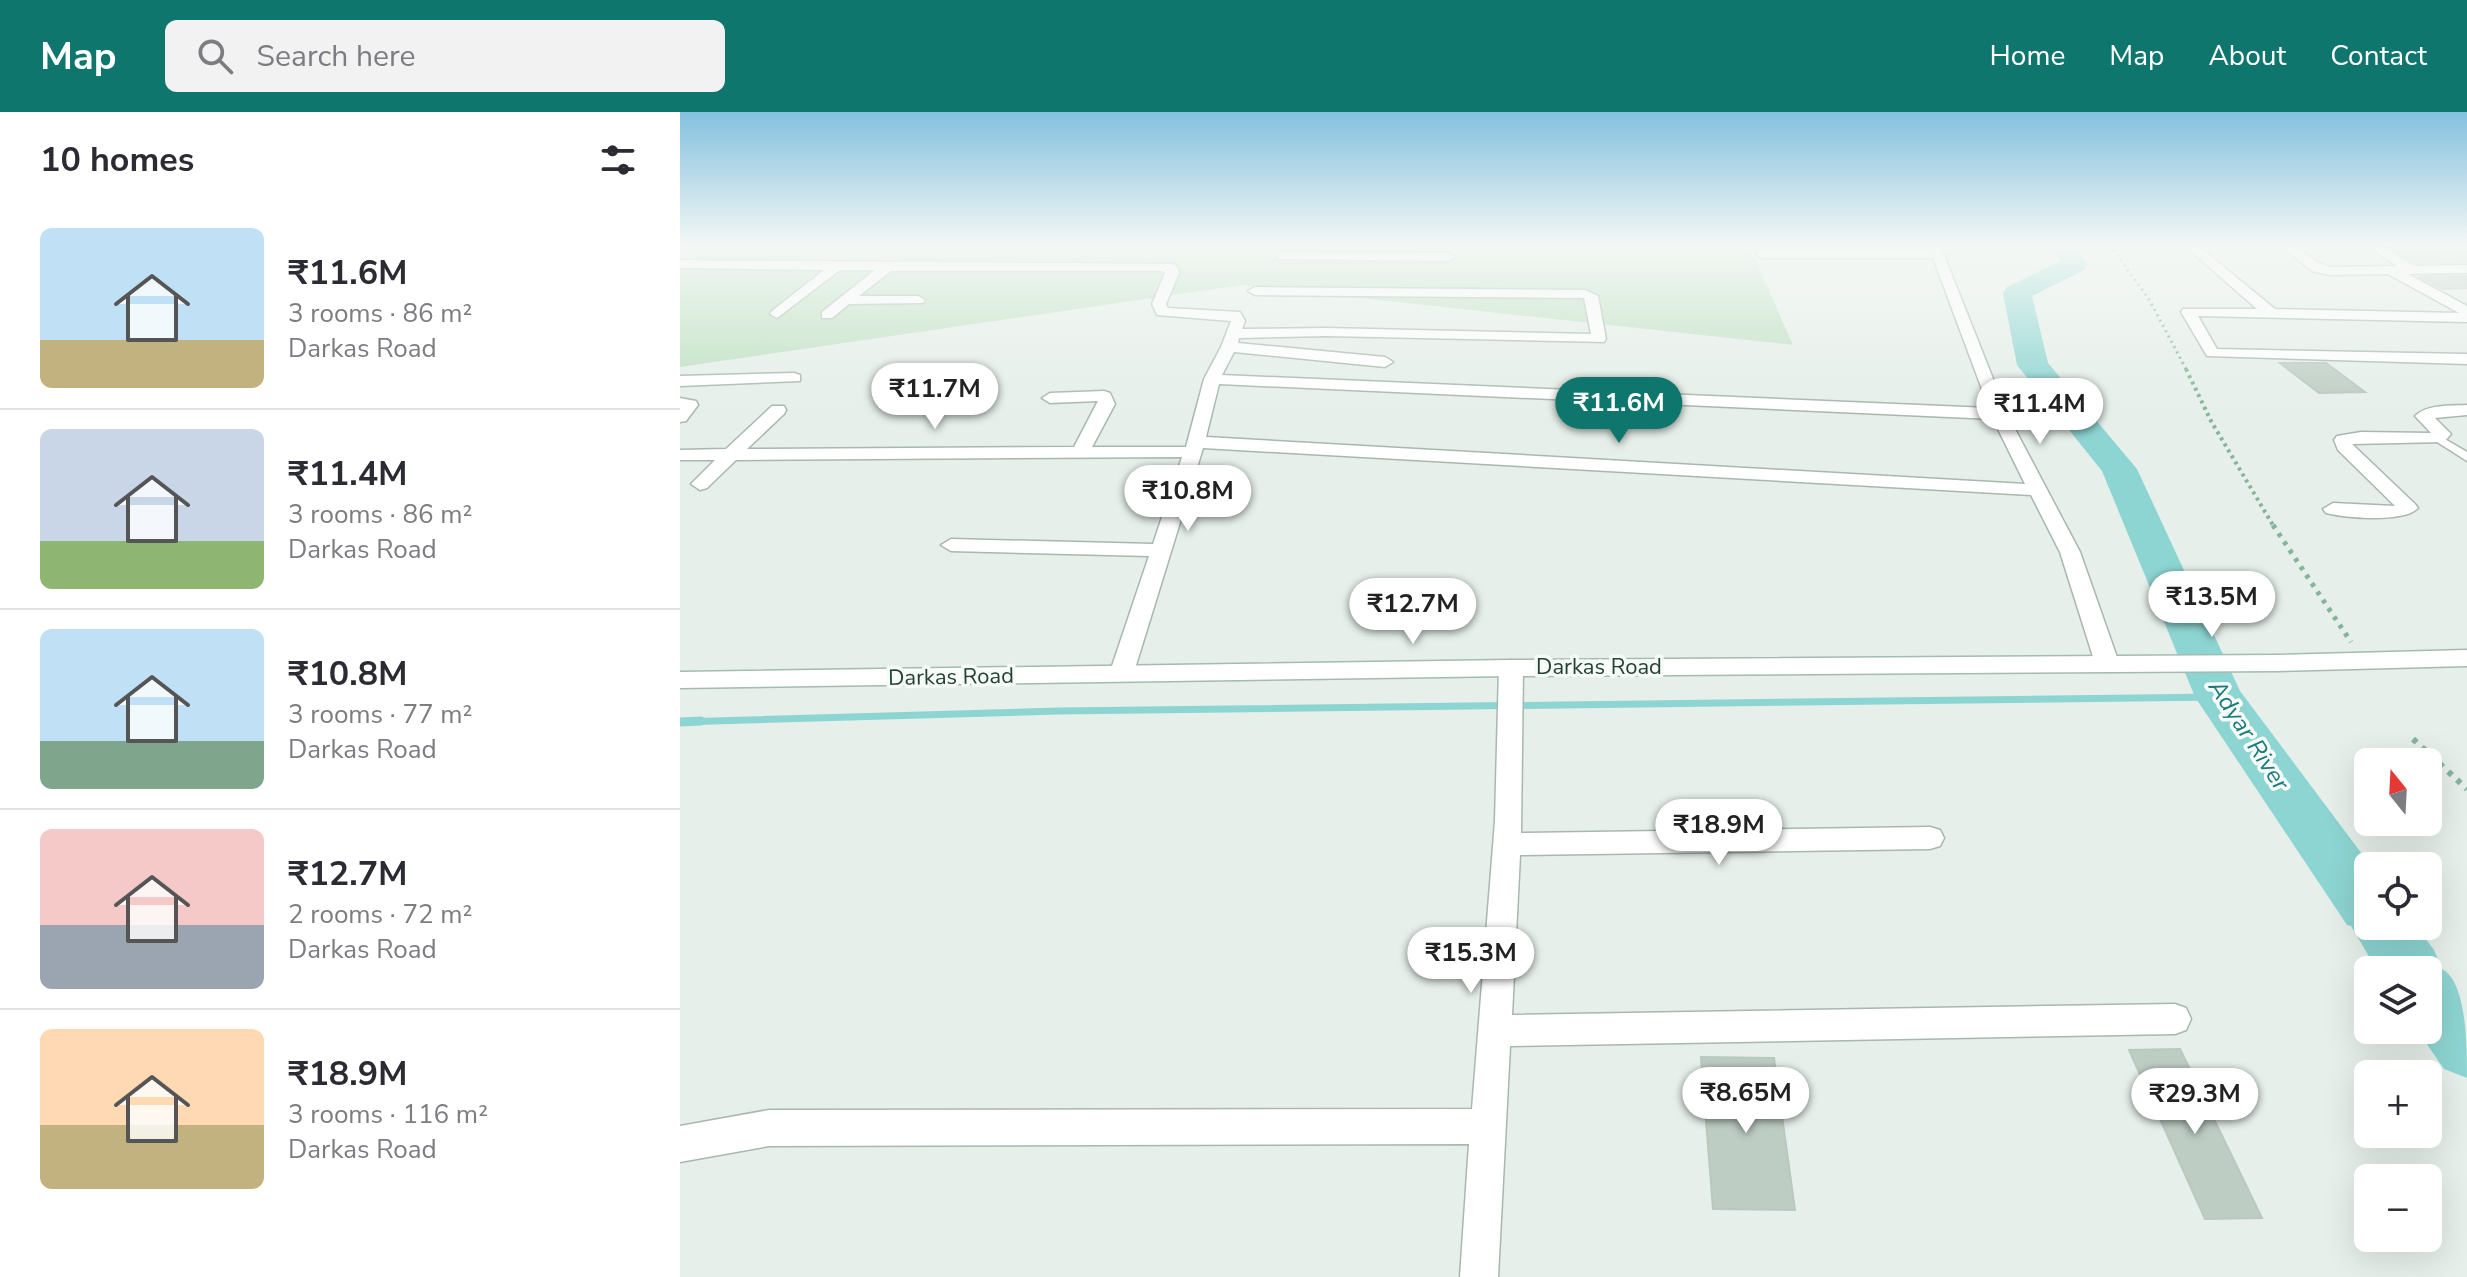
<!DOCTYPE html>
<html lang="en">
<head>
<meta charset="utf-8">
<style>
  :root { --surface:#fff; --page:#f2f2f3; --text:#2b2b33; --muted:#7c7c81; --line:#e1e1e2; --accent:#0f766e }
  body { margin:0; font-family:"Nunito Sans",sans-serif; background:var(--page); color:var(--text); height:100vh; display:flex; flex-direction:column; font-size:30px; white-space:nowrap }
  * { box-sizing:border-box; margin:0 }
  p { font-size:26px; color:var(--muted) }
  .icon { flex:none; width:44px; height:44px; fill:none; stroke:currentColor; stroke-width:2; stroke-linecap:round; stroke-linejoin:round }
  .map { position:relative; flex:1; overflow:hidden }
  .drawer { display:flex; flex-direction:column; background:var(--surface); width:680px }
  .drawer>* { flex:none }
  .needle { width:52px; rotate:342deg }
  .tools { position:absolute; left:1674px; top:636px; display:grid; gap:16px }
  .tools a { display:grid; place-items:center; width:88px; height:88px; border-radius:12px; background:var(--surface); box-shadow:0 8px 32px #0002; font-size:40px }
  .price { position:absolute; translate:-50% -68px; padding:0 18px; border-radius:28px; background:#fff; color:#222; font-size:26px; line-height:52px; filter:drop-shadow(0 2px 4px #0008) }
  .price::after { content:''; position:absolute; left:50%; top:48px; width:24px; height:18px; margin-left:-12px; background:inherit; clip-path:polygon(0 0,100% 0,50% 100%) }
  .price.on { background:var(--accent); color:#fff }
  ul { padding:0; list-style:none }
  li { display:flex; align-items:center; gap:24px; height:200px; padding:0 40px }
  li+li { border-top:2px solid var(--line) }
  li span { display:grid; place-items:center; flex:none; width:224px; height:160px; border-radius:12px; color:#555 }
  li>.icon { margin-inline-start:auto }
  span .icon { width:96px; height:96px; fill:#fffc; stroke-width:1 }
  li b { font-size:34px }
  h2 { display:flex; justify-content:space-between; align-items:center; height:96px; padding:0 40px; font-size:34px }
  header { display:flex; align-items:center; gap:48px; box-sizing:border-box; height:112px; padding:0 40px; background:var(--accent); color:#fff }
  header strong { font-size:38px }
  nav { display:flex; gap:44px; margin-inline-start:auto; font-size:28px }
  .search { width:560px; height:72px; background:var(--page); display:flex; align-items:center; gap:20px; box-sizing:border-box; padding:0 28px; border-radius:12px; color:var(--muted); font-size:30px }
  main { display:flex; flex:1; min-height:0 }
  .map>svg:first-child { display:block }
  .green { fill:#bee0c1 }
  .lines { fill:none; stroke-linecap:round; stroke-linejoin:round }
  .stream-far1 { stroke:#8dd5d2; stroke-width:7 }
  .stream { stroke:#8dd5d2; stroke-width:9 }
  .river { fill:#8dd5d2; fill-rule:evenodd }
  .building { fill:#becdc4; stroke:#b8c9bf; stroke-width:2 }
  .service-casing { stroke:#a8b8af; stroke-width:3 }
  .minor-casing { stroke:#a8b8af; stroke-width:3 }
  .secondary-casing { stroke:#a4bbaf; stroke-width:3 }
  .path-far3 { stroke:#85b49c; stroke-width:3; stroke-dasharray:2 4; stroke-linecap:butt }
  .path-far2 { stroke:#85b49c; stroke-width:4; stroke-dasharray:3 4; stroke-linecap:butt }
  .path-far1 { stroke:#85b49c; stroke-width:5; stroke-dasharray:4 6; stroke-linecap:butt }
  .path { stroke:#85b49c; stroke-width:6; stroke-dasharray:5 7; stroke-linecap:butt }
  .service { fill:#fff; fill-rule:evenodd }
  .minor { fill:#fff; fill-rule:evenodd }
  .secondary { fill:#fff; fill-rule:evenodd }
  .labels { text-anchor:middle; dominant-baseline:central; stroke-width:7; stroke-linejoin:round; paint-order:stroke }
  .street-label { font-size:22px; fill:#244234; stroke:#f7fbf8 }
  .water-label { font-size:24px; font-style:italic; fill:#1a7b7a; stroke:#f7fbf8 }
</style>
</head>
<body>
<header>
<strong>Map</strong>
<div class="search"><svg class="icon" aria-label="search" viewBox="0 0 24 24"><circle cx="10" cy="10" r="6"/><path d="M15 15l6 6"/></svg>Search here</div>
<nav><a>Home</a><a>Map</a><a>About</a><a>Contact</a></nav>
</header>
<main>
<section class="drawer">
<h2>10 homes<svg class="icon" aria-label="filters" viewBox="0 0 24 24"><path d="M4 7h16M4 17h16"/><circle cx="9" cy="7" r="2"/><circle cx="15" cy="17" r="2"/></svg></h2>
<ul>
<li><span style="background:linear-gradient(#bfe0f5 70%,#c2b280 0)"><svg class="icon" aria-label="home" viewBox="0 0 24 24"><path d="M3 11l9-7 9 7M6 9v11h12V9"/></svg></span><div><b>₹11.6M</b><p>3 rooms · 86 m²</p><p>Darkas Road</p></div></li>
<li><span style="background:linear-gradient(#c9d6e8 70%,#8fb573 0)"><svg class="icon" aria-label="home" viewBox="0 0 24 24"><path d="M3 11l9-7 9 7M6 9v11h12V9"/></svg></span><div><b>₹11.4M</b><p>3 rooms · 86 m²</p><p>Darkas Road</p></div></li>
<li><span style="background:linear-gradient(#bfe0f5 70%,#7fa58c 0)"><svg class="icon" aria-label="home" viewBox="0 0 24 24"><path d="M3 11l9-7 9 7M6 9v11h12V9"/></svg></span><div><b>₹10.8M</b><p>3 rooms · 77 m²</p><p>Darkas Road</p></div></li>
<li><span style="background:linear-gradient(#f6c9c9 60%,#9aa5b1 0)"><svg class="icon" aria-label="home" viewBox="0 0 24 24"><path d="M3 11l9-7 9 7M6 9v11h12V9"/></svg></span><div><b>₹12.7M</b><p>2 rooms · 72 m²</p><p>Darkas Road</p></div></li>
<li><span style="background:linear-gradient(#ffd9b3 60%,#c2b280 0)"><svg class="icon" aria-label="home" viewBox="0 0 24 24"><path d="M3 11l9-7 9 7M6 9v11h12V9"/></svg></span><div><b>₹18.9M</b><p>3 rooms · 116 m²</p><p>Darkas Road</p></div></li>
</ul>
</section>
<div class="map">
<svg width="1787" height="1165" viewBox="0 0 1787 1165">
  <rect width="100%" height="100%" fill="#e6efe9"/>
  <path class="green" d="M0 133H1069L1113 233 561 173 0 255Z"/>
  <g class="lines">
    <path class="stream-far1" d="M0 610 378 599 1539 585"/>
    <path class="stream" d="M0 610 21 609"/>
    <path class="river" d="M1369 133H1394L1408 152 1404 158 1352 184 1368 251 1457 357 1560 579 1691 754H1688V814H1736L1754 838 1762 857C1787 870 1787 935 1787 966L1764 957 1737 918H1748V858H1697L1671 814 1667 813 1515 585 1422 359 1337 253 1323 181 1327 175 1380 149Z"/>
  </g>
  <g class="building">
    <path d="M1705 133H1776L1787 140V150L1735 151Z"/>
    <path d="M1787 164V176L1763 177 1739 165Z"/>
    <path d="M1600 251H1646L1685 280 1639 281Z"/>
    <path d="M1500 937 1582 1106 1525 1107 1449 938Z"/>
    <path d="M1021 945 1094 946 1115 1098 1033 1097Z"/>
  </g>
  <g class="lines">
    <g class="service-casing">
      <path id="service" d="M1758 323 1787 340V349L1754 328 1752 326Z"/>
    </g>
    <g class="minor-casing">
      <g id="minor">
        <path d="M1248 133H1260L1327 302 1400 440 1439 551 1435 557H1419L1415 551 1380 440 1351 383 523 336 453 563 449 569H433L429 563 469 444 271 439 261 433 271 427 473 432 502 345 56 348 27 376 20 378 11 372 35 348H0V338L46 337 92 294H104L106 298 104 302 67 337 394 335 418 289 370 291 362 286 370 281 424 279 430 281 435 292 412 335H506L524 267 541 235 551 209 477 203 472 192 485 161 482 159H211L179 184H238L245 188 243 191 169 192 152 206H142V200L195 158H160L97 206 90 202 92 199 144 158 0 156V148L491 152 496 153 499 161 486 192 488 196 560 200 565 209 562 217 646 216 911 222 904 186 575 183 568 179 575 175 905 178 918 184 926 227 924 230 646 224 559 226 558 231 705 245 713 250 705 255 554 240 542 263 1309 296 1253 146H1082L1076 142 1082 138H1250ZM539 272 1313 307 1345 372 526 325Z"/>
        <path d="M1504 133H1517L1595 197 1779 201 1708 162 1650 163 1632 159 1600 133C1624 133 1629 150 1650 155L1717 154 1686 133H1700L1734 154 1787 153V161L1728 162 1787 194V210L1518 204 1537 237 1787 242V252L1527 244 1501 200 1503 197H1577Z"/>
        <path d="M1780 133H1787V137L1782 136Z"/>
        <path d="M603 140 768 141 774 145 768 149 598 147V141Z"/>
        <path d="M114 261 120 263V269L0 274V264Z"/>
        <path d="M0 286 16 289 18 293 6 309 0 310Z"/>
        <path d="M1787 293V303L1755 306 1771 322 1764 330 1672 332 1735 392 1738 396C1724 411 1666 406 1646 401L1643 397 1653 391 1715 394 1658 338 1654 328 1657 324 1681 320 1751 321 1735 304C1748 292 1769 294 1787 293Z"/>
        <path d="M831 548 839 550 843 556 841 721 1250 715 1260 718 1264 726 1260 734 1250 737 840 743 832 903 1495 892 1506 896 1511 907 1506 918 1495 922 830 934 818 1165H780L789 1032 89 1034 0 1050V1014L89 998 792 997 815 709 819 556 823 550Z"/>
      </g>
    </g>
    <g class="secondary-casing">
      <path id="secondary" d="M1787 538V554L1598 559 831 564 0 576V560L831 548 1598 543Z"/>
    </g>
    <path class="path-far3" d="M1430 133 1470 189 1507 259"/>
    <path class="path-far2" d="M1506 257 1531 309 1594 415"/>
    <path class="path-far1" d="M1593 413 1671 530"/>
    <path class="path" d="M1733 627 1787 677"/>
    <use href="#service" class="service"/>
    <use href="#minor" class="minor"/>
    <use href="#secondary" class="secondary"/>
  </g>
  <linearGradient id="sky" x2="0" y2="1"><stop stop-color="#83c1df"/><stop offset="0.45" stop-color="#f4f8f5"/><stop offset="1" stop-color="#f4f8f5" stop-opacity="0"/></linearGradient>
  <rect width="1787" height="296" fill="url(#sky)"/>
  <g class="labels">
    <g class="street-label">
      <text x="919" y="555">Darkas Road</text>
      <text transform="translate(271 565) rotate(-1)">Darkas Road</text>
    </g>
    <g class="water-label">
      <text transform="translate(1569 623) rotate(57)">Adyar River</text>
    </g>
  </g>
</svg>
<div class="tools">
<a><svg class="needle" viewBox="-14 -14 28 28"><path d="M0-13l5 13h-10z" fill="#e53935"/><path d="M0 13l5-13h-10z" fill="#7c7c81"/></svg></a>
<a><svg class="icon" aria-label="locate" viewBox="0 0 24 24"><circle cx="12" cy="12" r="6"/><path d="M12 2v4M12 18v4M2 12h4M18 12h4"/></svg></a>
<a><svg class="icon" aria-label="layers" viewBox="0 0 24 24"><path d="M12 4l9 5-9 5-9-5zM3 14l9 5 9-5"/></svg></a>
<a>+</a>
<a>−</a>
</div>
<b class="price" style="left:255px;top:319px">₹11.7M</b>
<b class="price on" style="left:939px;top:333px">₹11.6M</b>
<b class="price" style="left:1360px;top:334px">₹11.4M</b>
<b class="price" style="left:508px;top:421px">₹10.8M</b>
<b class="price" style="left:1532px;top:527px">₹13.5M</b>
<b class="price" style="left:733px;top:534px">₹12.7M</b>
<b class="price" style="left:1039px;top:755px">₹18.9M</b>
<b class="price" style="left:791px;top:883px">₹15.3M</b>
<b class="price" style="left:1066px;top:1023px">₹8.65M</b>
<b class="price" style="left:1515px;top:1024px">₹29.3M</b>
</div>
</main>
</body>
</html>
